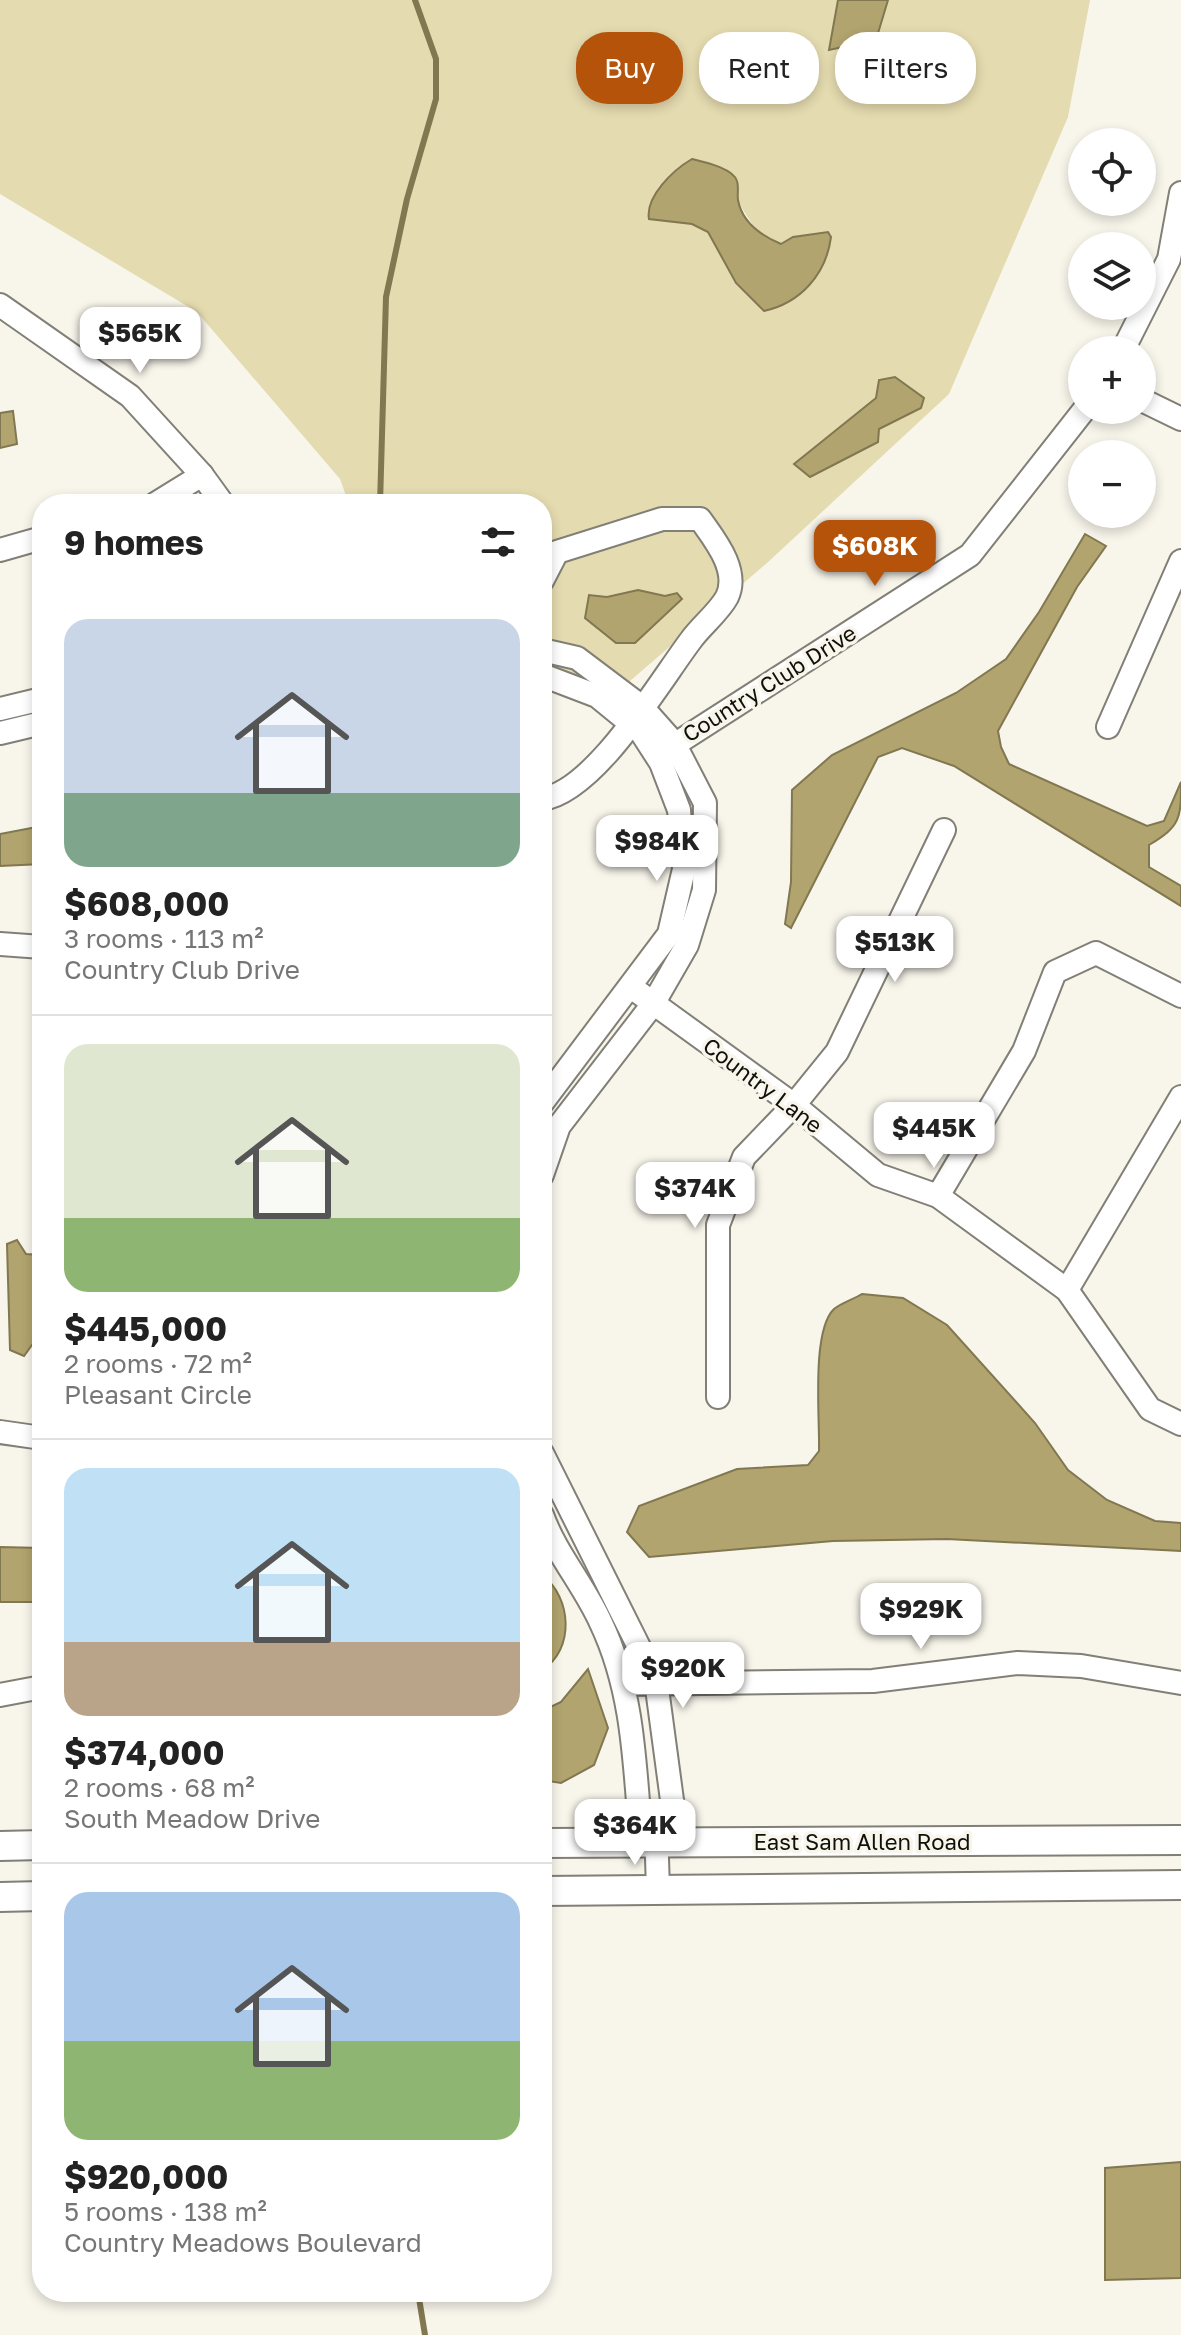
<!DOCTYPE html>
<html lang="en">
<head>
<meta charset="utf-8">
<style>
  :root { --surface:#fff; --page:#f6f6f6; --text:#222; --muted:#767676; --line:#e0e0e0; --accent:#b45309 }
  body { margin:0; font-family:"Golos Text",sans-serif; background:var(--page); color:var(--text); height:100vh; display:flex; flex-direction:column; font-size:30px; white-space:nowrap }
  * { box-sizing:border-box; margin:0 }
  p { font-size:26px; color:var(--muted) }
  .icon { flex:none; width:44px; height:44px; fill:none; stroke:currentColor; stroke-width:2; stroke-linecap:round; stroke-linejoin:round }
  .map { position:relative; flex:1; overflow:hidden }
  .panel { position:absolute; left:32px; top:494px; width:520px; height:1808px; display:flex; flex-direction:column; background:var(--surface); border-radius:32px; box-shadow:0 4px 12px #0003 }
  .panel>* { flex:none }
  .banner { position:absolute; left:576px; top:32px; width:484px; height:72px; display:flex; gap:16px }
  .controls { position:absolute; left:1068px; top:128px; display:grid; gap:16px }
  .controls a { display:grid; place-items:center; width:88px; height:88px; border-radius:50%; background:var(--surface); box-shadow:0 4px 12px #0003; font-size:40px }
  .price { position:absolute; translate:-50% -68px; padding:0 18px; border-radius:16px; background:#fff; color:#222; font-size:26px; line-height:52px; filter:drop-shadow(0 2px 4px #0008) }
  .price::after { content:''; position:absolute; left:50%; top:48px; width:24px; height:18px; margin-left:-12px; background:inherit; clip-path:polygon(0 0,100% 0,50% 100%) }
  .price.active { background:var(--accent); color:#fff }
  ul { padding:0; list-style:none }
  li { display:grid; align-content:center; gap:16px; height:424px; padding:0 32px }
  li+li { border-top:2px solid var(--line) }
  li span { display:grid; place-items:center; height:248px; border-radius:24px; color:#555 }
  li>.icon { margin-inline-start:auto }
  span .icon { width:144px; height:144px; fill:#fffc; stroke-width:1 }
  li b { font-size:34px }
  h2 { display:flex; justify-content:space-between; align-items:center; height:96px; padding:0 32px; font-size:34px }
  .tag { padding:0 28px; border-radius:32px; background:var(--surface); box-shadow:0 4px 12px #0003; font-size:28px; line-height:72px }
  .tag.active { background:var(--accent); color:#fff }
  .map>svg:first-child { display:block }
  .green { fill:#e5dbb0; fill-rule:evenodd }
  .water { fill:#b1a46e; stroke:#817751; stroke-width:2 }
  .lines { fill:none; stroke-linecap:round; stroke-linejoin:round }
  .stream { stroke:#817751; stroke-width:6 }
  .minor-casing { stroke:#817f76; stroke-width:26 }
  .major-casing { stroke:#817f76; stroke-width:32 }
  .minor { stroke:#fff; stroke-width:22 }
  .major { stroke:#fff; stroke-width:28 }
  .labels { text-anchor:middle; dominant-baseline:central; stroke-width:7; stroke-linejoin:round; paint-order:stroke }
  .street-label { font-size:22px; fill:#100f0c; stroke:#f8f5eb }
</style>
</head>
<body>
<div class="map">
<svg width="1181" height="2335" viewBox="0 0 1181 2335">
  <rect width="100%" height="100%" fill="#f8f5eb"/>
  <path class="green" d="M0 0H838L829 50 876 40 888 0H1090L1068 117 949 394 767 563 616 693 542 667V504H349L340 479 197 312 0 194ZM682 165 738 202 756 230 781 245 793 237 736 283 725 257 708 232 692 224 669 181ZM876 398 921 408 794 464ZM638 590 665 596 635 643H616L585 618 589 595 607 597Z"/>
  <g class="water">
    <path d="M838 0H888L876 40 829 50Z"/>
    <path d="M692 159C704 162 733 168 737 181 739 187 737 194 738 200 742 222 762 236 781 244L793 237 828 232 831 237C826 275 800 303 764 311L736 283 708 232 692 224 649 219C645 197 673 170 692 159Z"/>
    <path d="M895 377 924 398 921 408 879 429 878 442 810 477 794 464 876 398 879 380Z"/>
    <path d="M13 411 17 444 0 448V413Z"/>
    <path d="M1085 534 1106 546 1077 587 998 731 1001 747 1009 764 1147 826 1164 821 1181 782C1181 818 1181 826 1149 845V867L1181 886V906L954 766 902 748 878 757 791 928 785 924 791 882 792 790 832 755 956 693 1006 659 1039 612Z"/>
    <path d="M638 590 665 596 677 593 682 599 635 643H616L585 618 589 595 607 597Z"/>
    <path d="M42 826V864L0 866V834Z"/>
    <path d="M17 1240 26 1254 42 1255V1331L24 1356 10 1350 7 1244Z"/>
    <path d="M862 1294 903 1298 947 1325 1035 1423 1068 1470 1107 1500 1155 1521 1181 1523V1551L947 1539 833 1541 649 1557 627 1532 639 1506 737 1469 808 1465 819 1451C820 1419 811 1331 834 1309 841 1303 854 1299 862 1294Z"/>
    <path d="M0 1547 42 1548V1602H0Z"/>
    <path d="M542 1575C572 1597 575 1650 542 1670Z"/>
    <path d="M588 1669 608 1728 594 1765 561 1783 542 1780V1711L561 1702Z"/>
    <path d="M1181 2162V2278L1105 2280V2168Z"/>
  </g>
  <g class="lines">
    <g class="stream">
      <path d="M380 504 386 297 407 199 436 99V59L415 0"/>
      <path d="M418 2292 425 2335"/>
    </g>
    <g class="minor-casing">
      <g id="minor">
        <path d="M0 305 130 396 202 475 223 504"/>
        <path d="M1123 350 1169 259 1181 193"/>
        <path d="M1142 400 1181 419"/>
        <path d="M155 504 202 475"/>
        <path d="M0 550 42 538"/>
        <path d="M542 581 557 552 662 519H700C714 539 740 570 727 597 719 612 701 626 691 640 660 681 595 792 542 799"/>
        <path d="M542 650 577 658 642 707 674 743 705 803 704 890 687 945 653 1004 559 1126 542 1175"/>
        <path d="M542 675 597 696 641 732 661 763 679 810 684 869 669 934 542 1103"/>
        <path d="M0 709 42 699"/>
        <path d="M1108 727 1181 561"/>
        <path d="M0 733 42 723"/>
        <path d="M657 756 970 555 1084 410"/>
        <path d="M0 944 42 947"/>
        <path d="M631 987 794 1105 878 1175 938 1196 1067 1290 1150 1409 1181 1424"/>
        <path d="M938 1196 1024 1051 1055 972 1096 953 1181 996"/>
        <path d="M1067 1290 1181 1097"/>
        <path d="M718 1397V1225L744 1157 794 1105 837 1052 944 830"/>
        <path d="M0 1432 42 1438"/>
        <path d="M542 1453 656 1681 674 1815 656 1826"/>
        <path d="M542 1515C556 1554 584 1585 601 1623 630 1684 634 1748 639 1815L656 1826"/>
        <path d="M625 1684 873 1681 1018 1663 1081 1666 1181 1683"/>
        <path d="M0 1695 42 1687"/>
        <path d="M656 1827 658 1890"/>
      </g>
    </g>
    <g class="major-casing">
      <g id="major">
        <path d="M542 1843 1181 1840"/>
        <path d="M0 1846 42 1845"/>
        <path d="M542 1891 1181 1885"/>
        <path d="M0 1897 42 1896"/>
      </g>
    </g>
    <use href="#minor" class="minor"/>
    <use href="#major" class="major"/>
  </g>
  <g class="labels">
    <g class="street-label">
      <text transform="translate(769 683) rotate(-32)">Country Club Drive</text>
      <text transform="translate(763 1085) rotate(37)">Country Lane</text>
      <text x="862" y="1841">East Sam Allen Road</text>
    </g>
  </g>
</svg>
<div class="controls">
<a><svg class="icon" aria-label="locate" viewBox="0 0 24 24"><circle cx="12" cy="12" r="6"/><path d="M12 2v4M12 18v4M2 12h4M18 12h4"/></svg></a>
<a><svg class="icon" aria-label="layers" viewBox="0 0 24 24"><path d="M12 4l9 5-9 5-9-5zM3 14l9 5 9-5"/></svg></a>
<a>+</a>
<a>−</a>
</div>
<b class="price" style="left:140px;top:375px">$565K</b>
<b class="price active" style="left:875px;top:588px">$608K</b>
<b class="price" style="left:657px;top:883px">$984K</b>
<b class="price" style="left:895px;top:984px">$513K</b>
<b class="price" style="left:934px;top:1170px">$445K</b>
<b class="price" style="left:695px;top:1230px">$374K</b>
<b class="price" style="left:921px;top:1651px">$929K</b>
<b class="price" style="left:683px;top:1710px">$920K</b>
<b class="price" style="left:635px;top:1867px">$364K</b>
<div class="banner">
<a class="tag active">Buy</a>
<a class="tag">Rent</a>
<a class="tag">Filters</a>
</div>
<section class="panel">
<h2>9 homes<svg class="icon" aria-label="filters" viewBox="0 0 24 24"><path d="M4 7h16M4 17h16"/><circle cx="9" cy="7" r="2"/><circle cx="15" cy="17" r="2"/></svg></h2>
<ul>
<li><span style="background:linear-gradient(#c9d6e8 70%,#7fa58c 0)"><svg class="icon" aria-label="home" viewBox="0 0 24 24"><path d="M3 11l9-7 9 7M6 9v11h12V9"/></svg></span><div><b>$608,000</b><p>3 rooms · 113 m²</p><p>Country Club Drive</p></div></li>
<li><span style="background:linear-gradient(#dfe7d0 70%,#8fb573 0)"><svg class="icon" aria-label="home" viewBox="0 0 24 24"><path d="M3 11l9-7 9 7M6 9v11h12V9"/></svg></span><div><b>$445,000</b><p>2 rooms · 72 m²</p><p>Pleasant Circle</p></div></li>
<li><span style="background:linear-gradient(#bfe0f5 70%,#b9a48a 0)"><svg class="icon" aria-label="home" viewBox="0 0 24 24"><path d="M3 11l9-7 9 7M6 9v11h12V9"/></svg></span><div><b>$374,000</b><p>2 rooms · 68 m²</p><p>South Meadow Drive</p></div></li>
<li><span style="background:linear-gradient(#a9c7e8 60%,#8fb573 0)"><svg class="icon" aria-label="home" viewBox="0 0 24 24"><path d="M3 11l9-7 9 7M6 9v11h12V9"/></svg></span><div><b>$920,000</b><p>5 rooms · 138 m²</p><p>Country Meadows Boulevard</p></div></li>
</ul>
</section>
</div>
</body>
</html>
